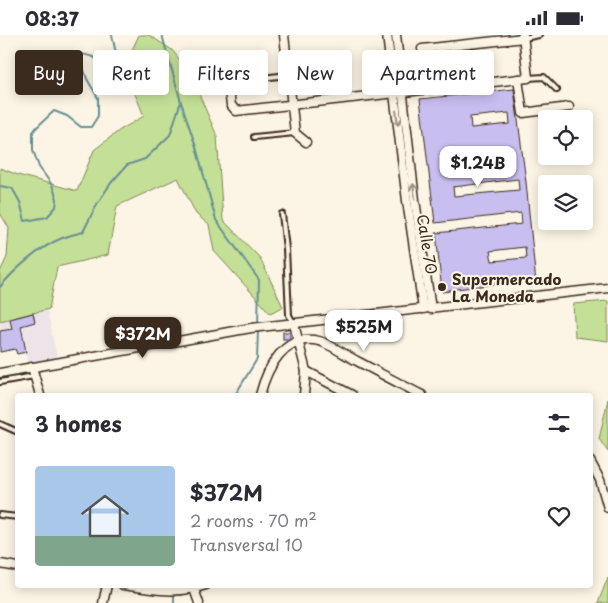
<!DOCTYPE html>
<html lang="en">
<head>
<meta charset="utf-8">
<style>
  :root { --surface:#fff; --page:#f7f7f7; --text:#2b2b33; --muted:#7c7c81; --accent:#3b2a1e }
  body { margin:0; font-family:"Playpen Sans",sans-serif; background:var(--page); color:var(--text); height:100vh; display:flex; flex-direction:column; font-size:19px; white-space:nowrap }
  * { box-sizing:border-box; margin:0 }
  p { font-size:16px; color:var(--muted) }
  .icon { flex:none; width:28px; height:28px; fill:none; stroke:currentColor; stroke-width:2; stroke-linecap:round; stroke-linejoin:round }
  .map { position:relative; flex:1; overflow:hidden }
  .drawer { position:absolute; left:15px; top:358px; width:578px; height:195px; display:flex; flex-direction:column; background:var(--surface); border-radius:5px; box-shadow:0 2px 12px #0003 }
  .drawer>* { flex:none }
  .banner { position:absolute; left:15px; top:15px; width:579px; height:45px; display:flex; gap:10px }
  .tools { position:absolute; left:538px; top:75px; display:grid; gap:10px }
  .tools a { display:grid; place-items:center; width:55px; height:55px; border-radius:5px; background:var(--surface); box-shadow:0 2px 12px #0003; font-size:25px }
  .price { position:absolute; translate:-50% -42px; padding:0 11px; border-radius:10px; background:#fff; color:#222; font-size:16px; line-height:32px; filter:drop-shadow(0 1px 2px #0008) }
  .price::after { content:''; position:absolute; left:50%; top:30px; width:15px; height:11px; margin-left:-8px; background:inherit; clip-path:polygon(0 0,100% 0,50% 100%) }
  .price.current { background:var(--accent); color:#fff }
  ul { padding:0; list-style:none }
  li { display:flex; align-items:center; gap:15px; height:125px; padding:0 20px }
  li span { display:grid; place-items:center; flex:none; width:140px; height:100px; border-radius:5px; color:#555 }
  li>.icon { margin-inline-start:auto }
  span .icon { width:60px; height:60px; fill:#fffc; stroke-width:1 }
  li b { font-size:21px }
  h2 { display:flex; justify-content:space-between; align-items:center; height:60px; padding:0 20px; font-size:21px }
  .tag { padding:0 18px; border-radius:5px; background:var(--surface); box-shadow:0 2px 12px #0003; font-size:18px; line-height:45px }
  .tag.current { background:var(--accent); color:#fff }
  .status { display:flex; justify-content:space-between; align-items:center; height:35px; padding:0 25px; background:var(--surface); direction:ltr }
  .status svg { height:14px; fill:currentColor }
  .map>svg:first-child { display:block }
  .built { fill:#ece4e8 }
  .green { fill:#c4e097; stroke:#80855a }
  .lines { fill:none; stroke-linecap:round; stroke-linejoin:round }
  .stream { stroke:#678f93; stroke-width:2 }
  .building { fill:#c8beef; stroke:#3b2a1e; fill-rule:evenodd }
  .service-casing { stroke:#3b2a1e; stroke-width:8 }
  .minor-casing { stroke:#3b2a1e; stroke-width:11 }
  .service { stroke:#fcf5e5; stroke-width:4 }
  .minor { stroke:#fcf5e5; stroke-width:8 }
  .oneway { stroke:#9c9082 }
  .poi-dot { fill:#3b2a1e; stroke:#fcf5e5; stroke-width:2 }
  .labels { text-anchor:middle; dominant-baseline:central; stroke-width:4; stroke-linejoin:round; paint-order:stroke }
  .street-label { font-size:15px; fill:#3b2a1e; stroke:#fcf5e5 }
  .poi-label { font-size:15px; font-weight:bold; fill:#3b2a1e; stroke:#fcf5e5; text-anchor:start }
</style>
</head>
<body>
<div class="status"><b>08:37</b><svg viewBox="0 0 49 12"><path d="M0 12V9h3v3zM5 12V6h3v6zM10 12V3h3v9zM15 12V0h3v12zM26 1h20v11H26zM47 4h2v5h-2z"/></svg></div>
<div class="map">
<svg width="608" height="568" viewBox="0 0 608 568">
  <rect width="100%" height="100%" fill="#fcf5e5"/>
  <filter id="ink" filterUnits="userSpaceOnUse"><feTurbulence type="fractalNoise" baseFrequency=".02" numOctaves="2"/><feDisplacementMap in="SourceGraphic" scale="10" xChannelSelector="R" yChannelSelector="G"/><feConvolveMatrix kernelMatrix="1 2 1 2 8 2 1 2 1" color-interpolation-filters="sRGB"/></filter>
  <g filter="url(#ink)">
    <path class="built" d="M45 264 57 323 28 328 26 318 17 319 15 314 0 317V286L20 281Z"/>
    <g class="green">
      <path d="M139 0H149L172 15 189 36 217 101 223 185 260 223 283 272 270 278 214 216 209 190 196 179 178 143 117 171 108 220 57 232 49 274 0 286V237L7 222 9 193 0 178V133L18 140 77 156 94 115 120 95 144 81 124 32Z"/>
      <path d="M608 266V306L575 302 573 269Z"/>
      <path d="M608 364V417L599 404Z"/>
      <path d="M608 542V568H598Z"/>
    </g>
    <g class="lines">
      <g class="stream">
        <path d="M162 0 181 67 196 112 216 185 259 245 258 291"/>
        <path d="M0 151 12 153 20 167 25 186 47 182 56 172 57 164 52 150 39 132 33 115V97L36 93 54 76 67 81 81 92H91L98 81V63L87 44 82 29 81 19C96 21 100 25 108 38L119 32 112 0"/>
        <path d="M0 252C14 235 40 212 60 204 67 201 76 199 83 197L97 169 111 148 127 130 145 124 170 100 180 69"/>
        <path d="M235 360 257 324 258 296"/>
        <path d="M174 568V558"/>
      </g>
    </g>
    <g class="building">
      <path d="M514 54 526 147 536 248H528V245L449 255 450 256 442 257 436 198 522 189 521 178 435 188 420 64ZM509 78 510 89 471 93 470 82ZM512 111 513 122 480 125 479 115ZM518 144 519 155 454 161 453 152ZM525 212 526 223 492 226 490 216Z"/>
      <path d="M33 278 35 287 21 291 26 317 17 319 15 314 0 317V296L12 294 10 284Z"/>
      <rect x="283" y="297" width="7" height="7"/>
    </g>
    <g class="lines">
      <g class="service-casing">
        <g id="service">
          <path d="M524 3 539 0"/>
          <path d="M528 43 544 42 557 55"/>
          <path d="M243 45 288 40"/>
          <path d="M254 102 295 98"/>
          <path d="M282 179 286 214 289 280 294 289"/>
          <path d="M0 347 34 341"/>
          <path d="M0 389 18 397"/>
          <path d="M0 480 18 482"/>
        </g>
      </g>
      <g class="minor-casing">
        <g id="minor">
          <path d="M284 0 295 98 306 107"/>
          <path d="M387 0 407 166 423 274"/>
          <path d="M396 0 415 165 431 274"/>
          <path d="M422 14 524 3"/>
          <path d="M518 44 523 78 569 72"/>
          <path d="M229 56 231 70 236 76 528 43 523 0"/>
          <path d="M294 289 306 336 304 360"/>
          <path d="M32 332 40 360"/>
          <path d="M306 336 352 360"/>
          <path d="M0 338 251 293 608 253"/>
          <path d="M260 360C267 333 284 298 319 306 328 308 347 321 357 326 378 337 400 349 422 360"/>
          <path d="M590 426 600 445 608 473"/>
          <path d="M0 529 18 532"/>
          <path d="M123 550C155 554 175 560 206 550"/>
          <path d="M194 554 199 568"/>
          <path d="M103 568 107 550"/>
        </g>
      </g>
      <use href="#service" class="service"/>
      <use href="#minor" class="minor"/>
    </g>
    <defs><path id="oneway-shaft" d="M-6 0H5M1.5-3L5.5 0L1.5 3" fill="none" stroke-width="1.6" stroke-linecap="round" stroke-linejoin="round" transform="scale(1.25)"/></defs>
    <g class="oneway">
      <use href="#oneway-shaft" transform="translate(397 83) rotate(83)"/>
      <use href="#oneway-shaft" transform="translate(414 156) rotate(-97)"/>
    </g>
  </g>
  <circle class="poi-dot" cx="442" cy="252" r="5"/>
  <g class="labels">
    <g class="street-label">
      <text transform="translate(428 209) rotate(81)">Calle 70</text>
    </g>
    <g class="poi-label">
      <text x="452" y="243">Supermercado<tspan x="452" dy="17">La Moneda</tspan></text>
    </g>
  </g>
</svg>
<div class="tools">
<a><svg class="icon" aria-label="locate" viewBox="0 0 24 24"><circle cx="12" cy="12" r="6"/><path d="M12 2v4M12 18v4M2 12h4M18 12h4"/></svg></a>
<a><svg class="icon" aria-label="layers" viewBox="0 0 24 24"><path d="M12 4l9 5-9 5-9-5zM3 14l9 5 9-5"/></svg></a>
</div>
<b class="price" style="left:478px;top:153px">$1.24B</b>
<b class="price" style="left:364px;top:317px">$525M</b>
<b class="price current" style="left:143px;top:324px">$372M</b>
<div class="banner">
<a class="tag current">Buy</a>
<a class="tag">Rent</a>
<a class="tag">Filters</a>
<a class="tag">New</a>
<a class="tag">Apartment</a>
</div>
<section class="drawer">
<h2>3 homes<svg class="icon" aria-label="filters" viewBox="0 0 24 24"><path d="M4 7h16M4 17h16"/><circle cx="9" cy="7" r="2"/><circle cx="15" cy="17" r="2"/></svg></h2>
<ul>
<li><span style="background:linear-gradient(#a9c7e8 70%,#7fa58c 0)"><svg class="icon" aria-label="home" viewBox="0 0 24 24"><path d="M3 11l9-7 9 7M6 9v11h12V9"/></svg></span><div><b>$372M</b><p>2 rooms · 70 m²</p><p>Transversal 10</p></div><svg class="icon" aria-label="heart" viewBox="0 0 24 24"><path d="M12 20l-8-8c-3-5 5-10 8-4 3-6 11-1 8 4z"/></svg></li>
</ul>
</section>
</div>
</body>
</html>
